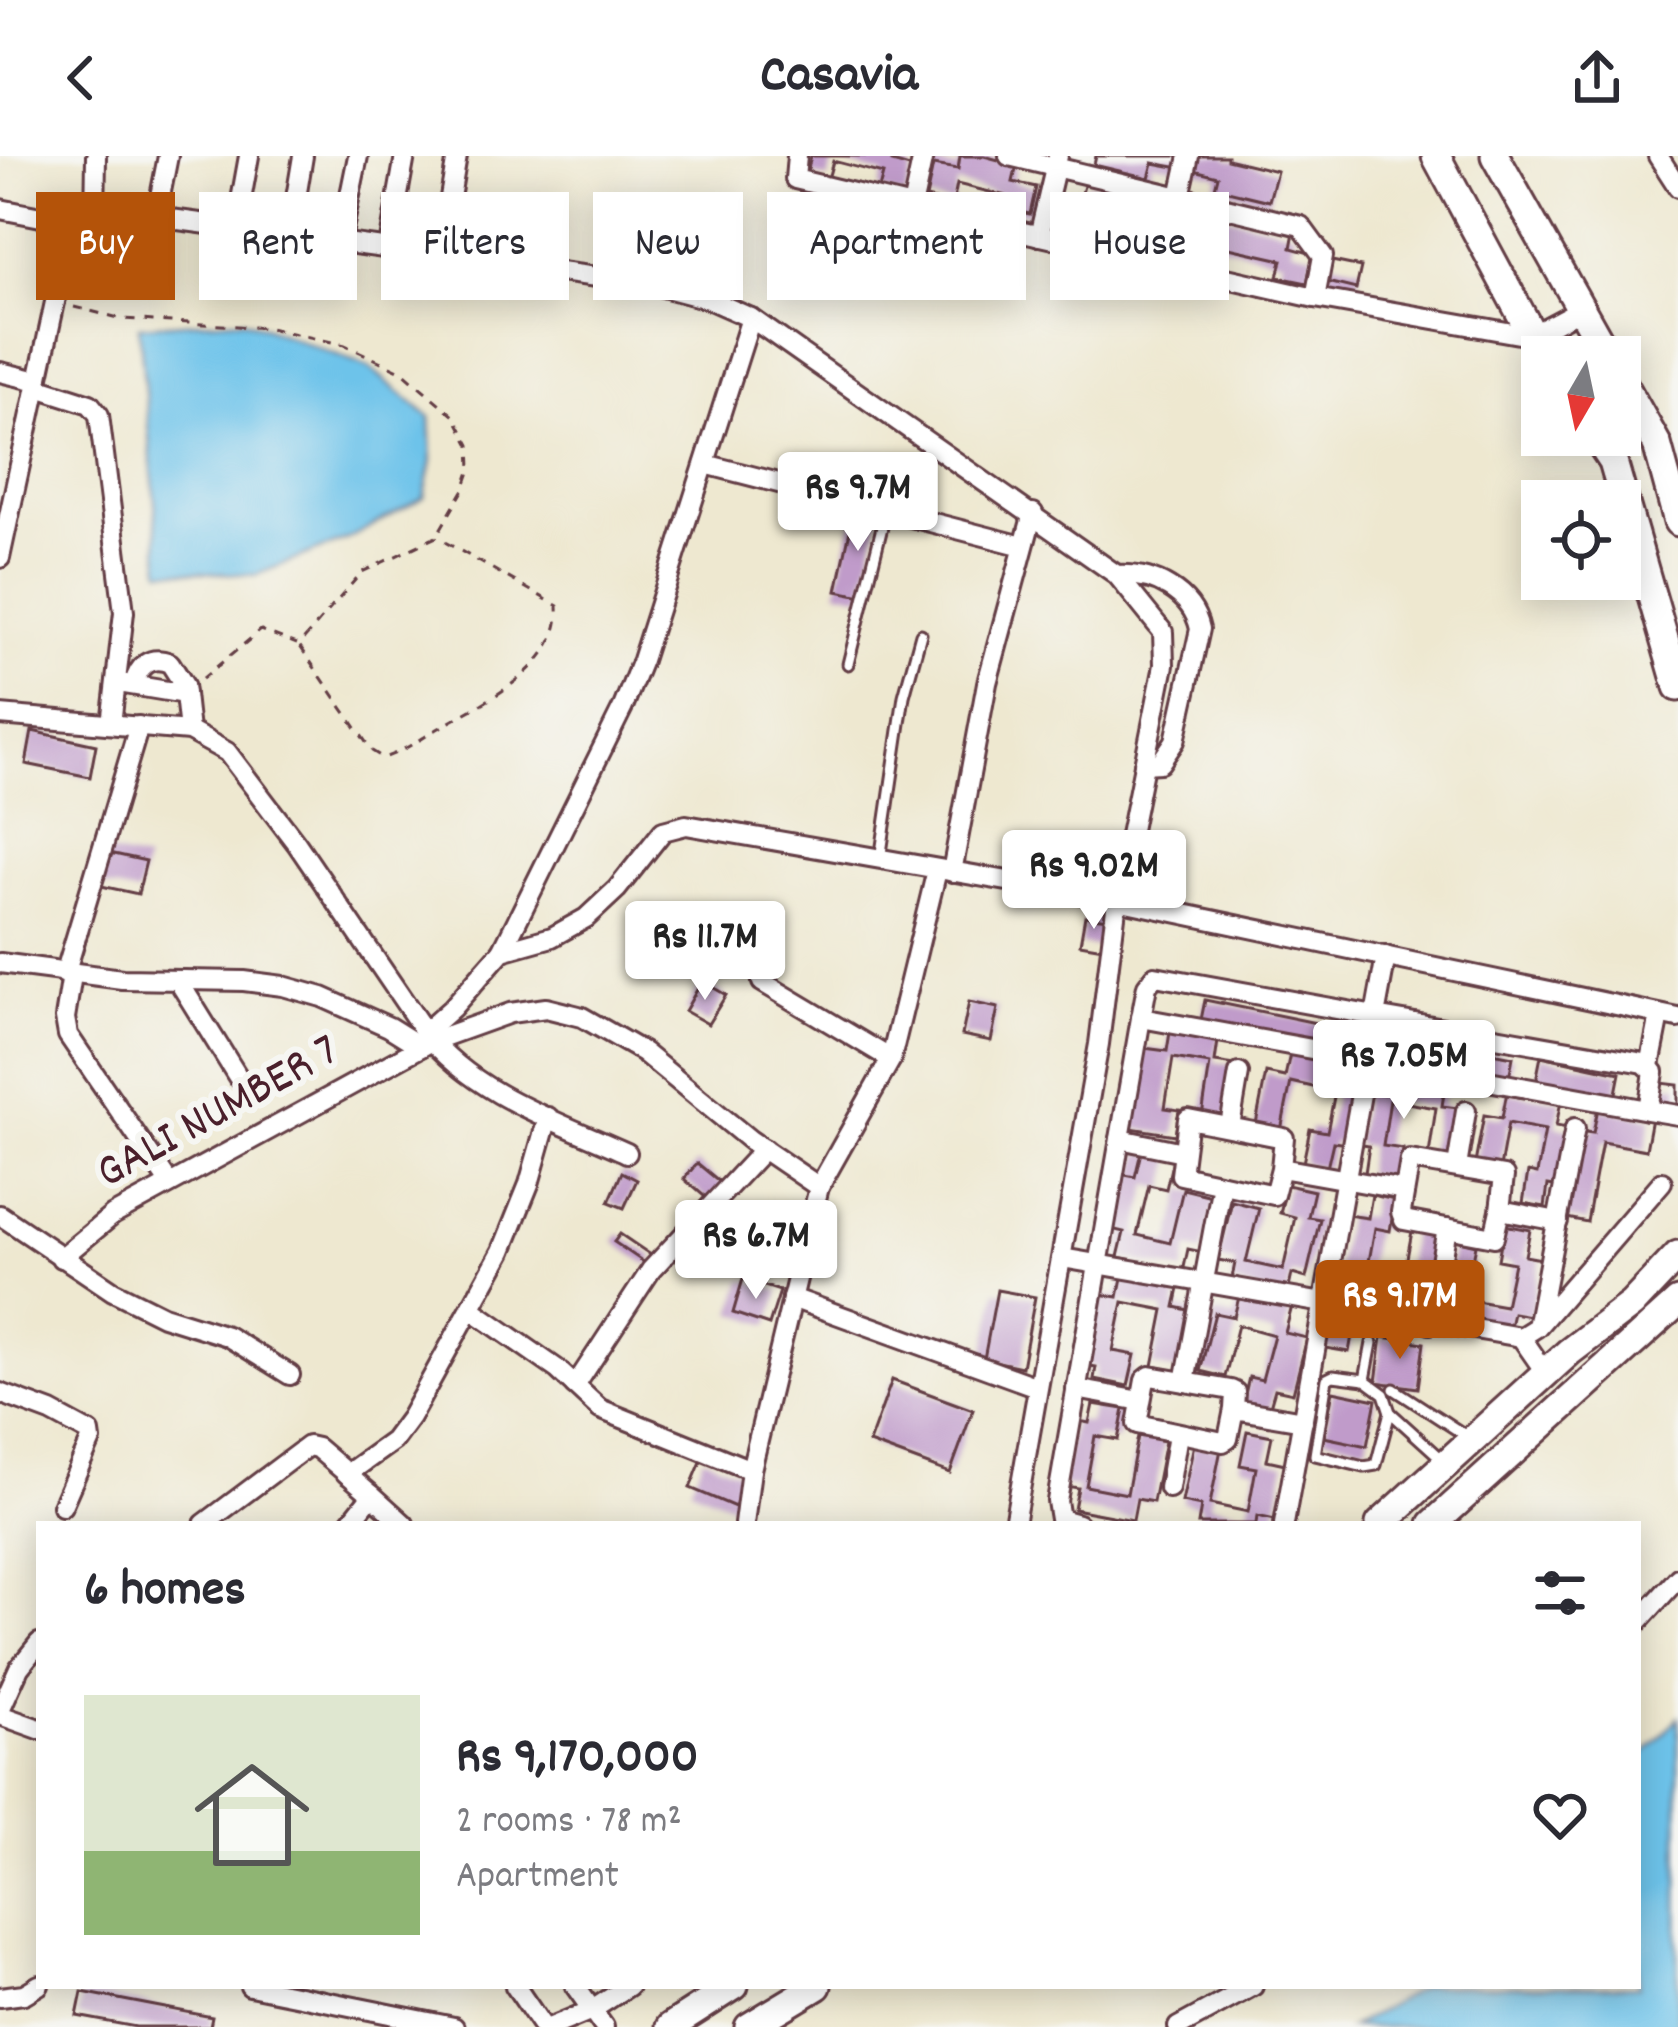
<!DOCTYPE html>
<html lang="en">
<head>
<meta charset="utf-8">
<style>
  :root { --surface:#fff; --page:#f2f2f3; --text:#2b2b33; --muted:#7c7c81; --accent:#b45309 }
  body { margin:0; font-family:Dekko,sans-serif; background:var(--page); color:var(--text); height:100vh; display:flex; flex-direction:column; font-size:45px; white-space:nowrap }
  * { box-sizing:border-box; margin:0 }
  p { font-size:39px; color:var(--muted) }
  .icon { flex:none; width:66px; height:66px; fill:none; stroke:currentColor; stroke-width:2; stroke-linecap:round; stroke-linejoin:round }
  .map { position:relative; flex:1; overflow:hidden }
  .details { position:absolute; left:36px; top:1365px; width:1605px; height:468px; display:flex; flex-direction:column; background:var(--surface); border-radius:0px; box-shadow:0 6px 30px #0003 }
  .details>* { flex:none }
  .guide { position:absolute; left:36px; top:36px; width:1608px; height:108px; display:flex; gap:24px }
  .needle { width:78px; rotate:189deg }
  .tools { position:absolute; left:1521px; top:180px; display:grid; gap:24px }
  .tools a { display:grid; place-items:center; width:120px; height:120px; border-radius:0px; background:var(--surface); box-shadow:0 6px 30px #0003; font-size:60px }
  .price { position:absolute; translate:-50% -102px; padding:0 27px; border-radius:12px; background:#fff; color:#222; font-size:39px; line-height:78px; filter:drop-shadow(0 3px 6px #0008) }
  .price::after { content:''; position:absolute; left:50%; top:72px; width:36px; height:27px; margin-left:-18px; background:inherit; clip-path:polygon(0 0,100% 0,50% 100%) }
  .price.on { background:var(--accent); color:#fff }
  ul { padding:0; list-style:none }
  li { display:flex; align-items:center; gap:36px; height:300px; padding:0 48px }
  li span { display:grid; place-items:center; flex:none; width:336px; height:240px; border-radius:0px; color:#555 }
  li>.icon { margin-inline-start:auto }
  span .icon { width:144px; height:144px; fill:#fffc; stroke-width:1 }
  li b { font-size:51px }
  h2 { display:flex; justify-content:space-between; align-items:center; height:144px; padding:0 48px; font-size:51px }
  .chip { padding:0 42px; border-radius:0px; background:var(--surface); box-shadow:0 6px 30px #0003; font-size:42px; line-height:108px }
  .chip.on { background:var(--accent); color:#fff }
  header { display:flex; justify-content:space-between; align-items:center; height:156px; padding:0 48px; background:var(--surface); font-size:54px; font-weight:800 }
  .map>svg:first-child { display:block }
  .water { fill:#6dc3ea; stroke:#5c718a; stroke-width:3 }
  .building { fill:#c09bca }
  .lines { fill:none; stroke-linecap:round; stroke-linejoin:round }
  .lane-casing { stroke:#633d44; stroke-width:15 }
  .street-casing { stroke:#633d44; stroke-width:24 }
  .secondary-casing { stroke:#633d44; stroke-width:33 }
  .path { stroke:#633d44; stroke-width:3; stroke-dasharray:9 9; stroke-linecap:butt }
  .lane { stroke:#fff; stroke-width:9 }
  .street { stroke:#fff; stroke-width:18 }
  .secondary { stroke:#fff; stroke-width:27 }
  .labels { text-anchor:middle; dominant-baseline:central; stroke-width:12; stroke-linejoin:round; paint-order:stroke }
  .street-label { font-size:48px; fill:#4a1f2b; stroke:#f6f6f2 }
</style>
</head>
<body>
<header><svg class="icon" aria-label="back" viewBox="0 0 24 24"><path d="M15 5l-7 7 7 7"/></svg>Casavia<svg class="icon" aria-label="share" viewBox="0 0 24 24"><path d="M12 15V3M7 8l5-5 5 5M5 13v7h14v-7"/></svg></header>
<div class="map">
<svg width="1678" height="1871" viewBox="0 0 1678 1871">
  <rect width="100%" height="100%" fill="#f6f6f2"/>
  <filter id="ink" filterUnits="userSpaceOnUse"><feTurbulence type="fractalNoise" baseFrequency=".00833" numOctaves="2"/><feDisplacementMap in="SourceGraphic" scale="24" xChannelSelector="R" yChannelSelector="G"/><feConvolveMatrix kernelMatrix="1 2 1 2 8 2 1 2 1" color-interpolation-filters="sRGB"/></filter>
  <filter id="wash" filterUnits="userSpaceOnUse"><feTurbulence type="fractalNoise" baseFrequency=".004" numOctaves="4" result="noise"/><feDisplacementMap in="SourceGraphic" scale="48" xChannelSelector="R" yChannelSelector="G"/><feGaussianBlur stdDeviation="2.7" result="paint"/><feColorMatrix in="noise" values="0 0 0 0 0 0 0 0 0 0 0 0 0 0 0 0 0 1.4 0 .05"/><feComposite in="paint" operator="in"/></filter>
  <g filter="url(#wash)">
    <rect width="100%" height="100%" fill="#eee8d0"/>
    <g class="water">
      <path d="M243 163 369 211 430 261 432 305 424 341 348 383 256 419 161 414 139 170Z"/>
      <path d="M1678 1562V1871H1351L1424 1830H1638V1604Z"/>
    </g>
    <g id="blocks">
      <g class="building">
        <path d="M811 0H893L892 6 913 12 905 41 879 33 883 18 833 5 828 23 807 17Z"/>
        <path d="M960 0H984L1017 9 1013 26 1036 31 1030 58 1004 53 1006 40 957 28 953 48 926 42 933 9 958 13Z"/>
        <path d="M1096 0H1182L1180 12 1153 7 1149 22 1094 9Z"/>
        <path d="M1198 0H1227V3L1277 15 1269 45 1215 32 1218 20 1194 14Z"/>
        <path d="M1091 27 1139 38V53L1160 59 1154 92 1125 86 1129 66 1080 55 1077 72 1052 68 1055 40 1080 43 1084 30Z"/>
        <path d="M1211 57 1294 76 1291 92 1313 98 1307 127 1278 121 1282 104 1207 87 1203 104 1174 97 1180 70 1207 76Z"/>
        <path d="M1332 105 1361 111 1356 133 1327 126Z"/>
        <path d="M854 356 879 361 862 440 837 435Z"/>
        <path d="M32 575 96 589 90 621 26 608Z"/>
        <path d="M105 696 146 705 138 738 97 729Z"/>
        <path d="M1085 760 1108 763 1103 792 1080 788Z"/>
        <path d="M702 825 726 839 708 868 685 855Z"/>
        <path d="M1205 844 1340 872 1334 897 1200 869Z"/>
        <path d="M969 846 998 852 991 885 962 879Z"/>
        <path d="M1171 870 1219 878 1215 906 1235 909 1226 963 1202 960 1210 908 1173 902 1165 952 1179 954 1175 979 1131 972 1144 892 1167 895Z"/>
        <path d="M1377 875 1513 901 1508 927 1372 901Z"/>
        <path d="M1291 893 1347 905 1341 934 1357 937 1347 988 1333 986 1327 1012 1303 1007 1310 973 1327 976 1335 936 1291 926 1280 979 1255 973 1266 917 1285 921Z"/>
        <path d="M1541 900 1620 917 1615 942 1536 925Z"/>
        <path d="M1387 915 1446 925 1442 950 1458 952 1449 1008 1428 1005 1436 952 1390 944 1383 990 1403 993 1398 1023 1365 1017 1369 990 1356 988 1364 935 1383 938Z"/>
        <path d="M1661 927 1678 929V949L1658 946Z"/>
        <path d="M1507 936 1561 945 1556 970 1572 973 1561 1031 1548 1029 1545 1051 1523 1047 1528 1016 1537 1018 1545 974 1508 967 1499 1017 1474 1013 1484 959 1502 962Z"/>
        <path d="M1598 952 1652 962 1646 994 1602 986 1587 1066 1562 1061 1578 975 1593 977Z"/>
        <path d="M1141 996 1173 1003 1166 1033 1149 1029 1137 1079 1170 1087 1183 1033 1216 1041 1202 1096 1188 1093 1183 1116 1118 1101 1124 1076 1107 1072 1120 1018 1135 1021Z"/>
        <path d="M697 1007 725 1030 711 1046 684 1023Z"/>
        <path d="M622 1016 637 1024 624 1052 609 1046Z"/>
        <path d="M1287 1029 1314 1035 1308 1061 1320 1063 1306 1122 1292 1118 1287 1141 1231 1127 1235 1107 1218 1104 1232 1045 1259 1052 1246 1106 1283 1114 1295 1061 1280 1057Z"/>
        <path d="M1372 1039 1395 1044 1390 1075 1375 1072 1366 1122 1402 1129 1413 1070 1440 1075 1429 1135 1410 1132 1405 1157 1347 1146 1351 1120 1336 1118 1347 1059 1368 1062Z"/>
        <path d="M1504 1069 1530 1074 1525 1100 1541 1103 1530 1160 1513 1157 1508 1179 1449 1167 1454 1145 1443 1143 1455 1084 1476 1089 1465 1143 1505 1150 1514 1107 1498 1104Z"/>
        <path d="M620 1078 654 1101 648 1109 614 1086Z"/>
        <path d="M1123 1117 1180 1128 1175 1151 1193 1155 1181 1216 1153 1210 1164 1154 1123 1146 1113 1195 1135 1199 1128 1230 1094 1223 1096 1211 1085 1209 1100 1138 1118 1141Z"/>
        <path d="M743 1123 780 1135 769 1169 733 1157Z"/>
        <path d="M997 1134 1035 1141 1022 1211 984 1203Z"/>
        <path d="M1240 1137 1292 1150 1285 1177 1307 1182 1293 1237 1275 1233 1269 1254 1243 1247 1249 1221 1262 1224 1274 1179 1238 1169 1225 1221 1200 1215 1215 1157 1234 1161Z"/>
        <path d="M1324 1169 1353 1174 1349 1196 1320 1191Z"/>
        <path d="M1382 1181 1424 1187 1418 1232 1376 1226Z"/>
        <path d="M892 1224 973 1254 950 1317 869 1287Z"/>
        <path d="M1333 1235 1376 1244 1367 1290 1324 1281Z"/>
        <path d="M1093 1248 1124 1253 1118 1284 1095 1280 1086 1330 1127 1338 1138 1280 1165 1285 1153 1346 1137 1343 1133 1364 1074 1353 1078 1332 1062 1329 1074 1264 1089 1267Z"/>
        <path d="M1247 1275 1272 1280 1267 1304 1285 1308 1275 1364 1257 1360 1256 1368H1198L1201 1350 1182 1346 1194 1288 1221 1293 1210 1348 1248 1356 1256 1312 1240 1309Z"/>
        <path d="M703 1301 748 1320 735 1351 690 1332Z"/>
        <path d="M82 1836 212 1861 210 1871H136L77 1860Z"/>
      </g>
    </g>
  </g>
  <g filter="url(#ink)">
    <use href="#blocks" fill-opacity="0" stroke="#633d44" stroke-width="3"/>
    <g class="lines">
      <g class="lane-casing">
        <g id="lane">
          <path d="M848 508 886 355"/>
          <path d="M880 704 904 540 921 478"/>
          <path d="M1372 1187 1365 1224 1333 1220 1327 1223 1315 1299 1364 1311 1376 1309 1390 1256 1443 1304"/>
          <path d="M1365 1224 1384 1238 1390 1256"/>
          <path d="M1394 1233 1468 1281"/>
        </g>
      </g>
      <g class="street-casing">
        <g id="street">
          <path d="M797 0 795 23 912 51"/>
          <path d="M923 0 912 51 1165 108"/>
          <path d="M1009 0 1301 70 1323 100 1315 142"/>
          <path d="M1189 0 1165 108 1315 142 1530 180 1581 153"/>
          <path d="M1658 0 1678 31"/>
          <path d="M0 53 72 67 156 61 655 129 708 143 751 162 1117 419 1163 476 1164 509 1117 744 1099 888 1014 1368"/>
          <path d="M156 61 168 0"/>
          <path d="M95 65 96 0"/>
          <path d="M236 72 249 0"/>
          <path d="M290 78 303 0"/>
          <path d="M1039 80 1058 0"/>
          <path d="M340 88 358 0"/>
          <path d="M388 95 405 0"/>
          <path d="M440 101 457 0"/>
          <path d="M0 216 38 225"/>
          <path d="M37 231 90 248 99 259 124 456 111 568"/>
          <path d="M705 308 1023 390"/>
          <path d="M0 402 72 67"/>
          <path d="M1117 419C1153 417 1192 436 1200 473L1175 585 1160 607 1144 608"/>
          <path d="M125 528 185 538"/>
          <path d="M134 529C138 510 149 499 170 507L184 529 189 575"/>
          <path d="M0 559 189 575 227 596 297 688 425 876C474 939 557 965 627 997"/>
          <path d="M952 716 987 527 1033 357"/>
          <path d="M502 795 623 551 642 504 751 162"/>
          <path d="M1386 800 1375 860 1644 907 1654 916 1648 954 1678 959"/>
          <path d="M0 807 122 823 244 825 283 830 322 841 389 871 421 891"/>
          <path d="M65 818 139 570"/>
          <path d="M72 819 65 862 68 879 169 1027"/>
          <path d="M179 826 238 921"/>
          <path d="M762 826 891 903"/>
          <path d="M1141 862 1648 954"/>
          <path d="M425 876 452 852 502 795 552 781 586 762 617 733 663 675 686 669 1117 744 1678 862"/>
          <path d="M1650 910 1660 859"/>
          <path d="M1230 970 1239 917"/>
          <path d="M1120 983 1183 996"/>
          <path d="M1457 1011 1466 955"/>
          <path d="M1281 1012 1284 982 1188 963 1181 1019 1274 1039 1281 1012 1404 1034"/>
          <path d="M1500 1054 1504 1020 1410 1004 1401 1056 1404 1064 1494 1081 1500 1054 1558 1065"/>
          <path d="M0 1059 113 1135 163 1160 227 1180 290 1219"/>
          <path d="M61 1102 113 1059 432 885 510 857 546 852 582 861 643 896 750 984 819 1031 891 903 937 714"/>
          <path d="M1062 1102 1521 1181 1537 1171 1662 1026"/>
          <path d="M792 1142 1037 1231"/>
          <path d="M471 1153 557 1213 600 1253 751 1314 819 1031"/>
          <path d="M1538 1166 1575 972"/>
          <path d="M1430 1168 1447 1072"/>
          <path d="M1521 1181 1546 1217"/>
          <path d="M1185 1226 1222 1028"/>
          <path d="M575 1230 651 1114 764 993"/>
          <path d="M1076 1233 1141 1245"/>
          <path d="M0 1237 51 1256 90 1277 91 1284 62 1350"/>
          <path d="M1234 1253 1235 1236 1231 1234 1150 1220 1145 1224 1137 1268 1223 1286 1228 1283 1234 1253 1303 1265"/>
          <path d="M347 1318 393 1285 410 1262 502 1095 529 1028 548 961"/>
          <path d="M1169 1332 1178 1278"/>
          <path d="M372 1339 404 1368"/>
          <path d="M204 1368 308 1290 317 1292 372 1339 349 1368"/>
          <path d="M744 1368 751 1314"/>
          <path d="M1078 1368 1060 1363 1057 1345 1141 862 1147 830 1155 820 1375 860 1284 1368"/>
          <path d="M1638 1466 1678 1422"/>
          <path d="M0 1554 19 1512 39 1487"/>
          <path d="M0 1559 39 1573"/>
          <path d="M250 1830 454 1871"/>
          <path d="M515 1830 543 1871"/>
          <path d="M575 1830 604 1871"/>
          <path d="M0 1841 24 1838 39 1829"/>
          <path d="M551 1871 592 1854 629 1830"/>
          <path d="M1178 1871 1253 1830"/>
        </g>
      </g>
      <g class="secondary-casing">
        <g id="secondary">
          <path d="M1436 0 1544 201"/>
          <path d="M1495 0 1608 201"/>
          <path d="M1620 222 1657 288 1678 366"/>
          <path d="M1595 279 1613 306 1678 531"/>
          <path d="M1380 1368 1569 1196 1632 1148 1678 1099"/>
          <path d="M1433 1368 1678 1146"/>
          <path d="M670 1871 734 1830"/>
          <path d="M749 1871 817 1830"/>
        </g>
      </g>
      <g class="path">
        <path d="M74 151 123 163 269 172 345 189 403 216 455 261 470 289 471 313 464 333 436 381 362 416 299 489 372 595 383 602C403 596 422 582 441 571 484 546 562 511 558 450L436 381"/>
        <path d="M202 523 261 474 297 488"/>
      </g>
      <use href="#lane" class="lane"/>
      <use href="#street" class="street"/>
      <use href="#secondary" class="secondary"/>
    </g>
  </g>
  <g class="labels">
    <g class="street-label">
      <text transform="translate(219 958) rotate(-29)">GALI NUMBER 7</text>
    </g>
  </g>
</svg>
<div class="tools">
<a><svg class="needle" viewBox="-14 -14 28 28"><path d="M0-13l5 13h-10z" fill="#e53935"/><path d="M0 13l5-13h-10z" fill="#7c7c81"/></svg></a>
<a><svg class="icon" aria-label="locate" viewBox="0 0 24 24"><circle cx="12" cy="12" r="6"/><path d="M12 2v4M12 18v4M2 12h4M18 12h4"/></svg></a>
</div>
<b class="price" style="left:858px;top:398px">Rs 9.7M</b>
<b class="price" style="left:1094px;top:776px">Rs 9.02M</b>
<b class="price" style="left:705px;top:847px">Rs 11.7M</b>
<b class="price" style="left:1404px;top:966px">Rs 7.05M</b>
<b class="price" style="left:756px;top:1146px">Rs 6.7M</b>
<b class="price on" style="left:1400px;top:1206px">Rs 9.17M</b>
<div class="guide">
<a class="chip on">Buy</a>
<a class="chip">Rent</a>
<a class="chip">Filters</a>
<a class="chip">New</a>
<a class="chip">Apartment</a>
<a class="chip">House</a>
</div>
<section class="details">
<h2>6 homes<svg class="icon" aria-label="filters" viewBox="0 0 24 24"><path d="M4 7h16M4 17h16"/><circle cx="9" cy="7" r="2"/><circle cx="15" cy="17" r="2"/></svg></h2>
<ul>
<li><span style="background:linear-gradient(#dfe7d0 65%,#8fb573 0)"><svg class="icon" aria-label="home" viewBox="0 0 24 24"><path d="M3 11l9-7 9 7M6 9v11h12V9"/></svg></span><div><b>Rs 9,170,000</b><p>2 rooms · 78 m²</p><p>Apartment</p></div><svg class="icon" aria-label="heart" viewBox="0 0 24 24"><path d="M12 20l-8-8c-3-5 5-10 8-4 3-6 11-1 8 4z"/></svg></li>
</ul>
</section>
</div>
</body>
</html>
